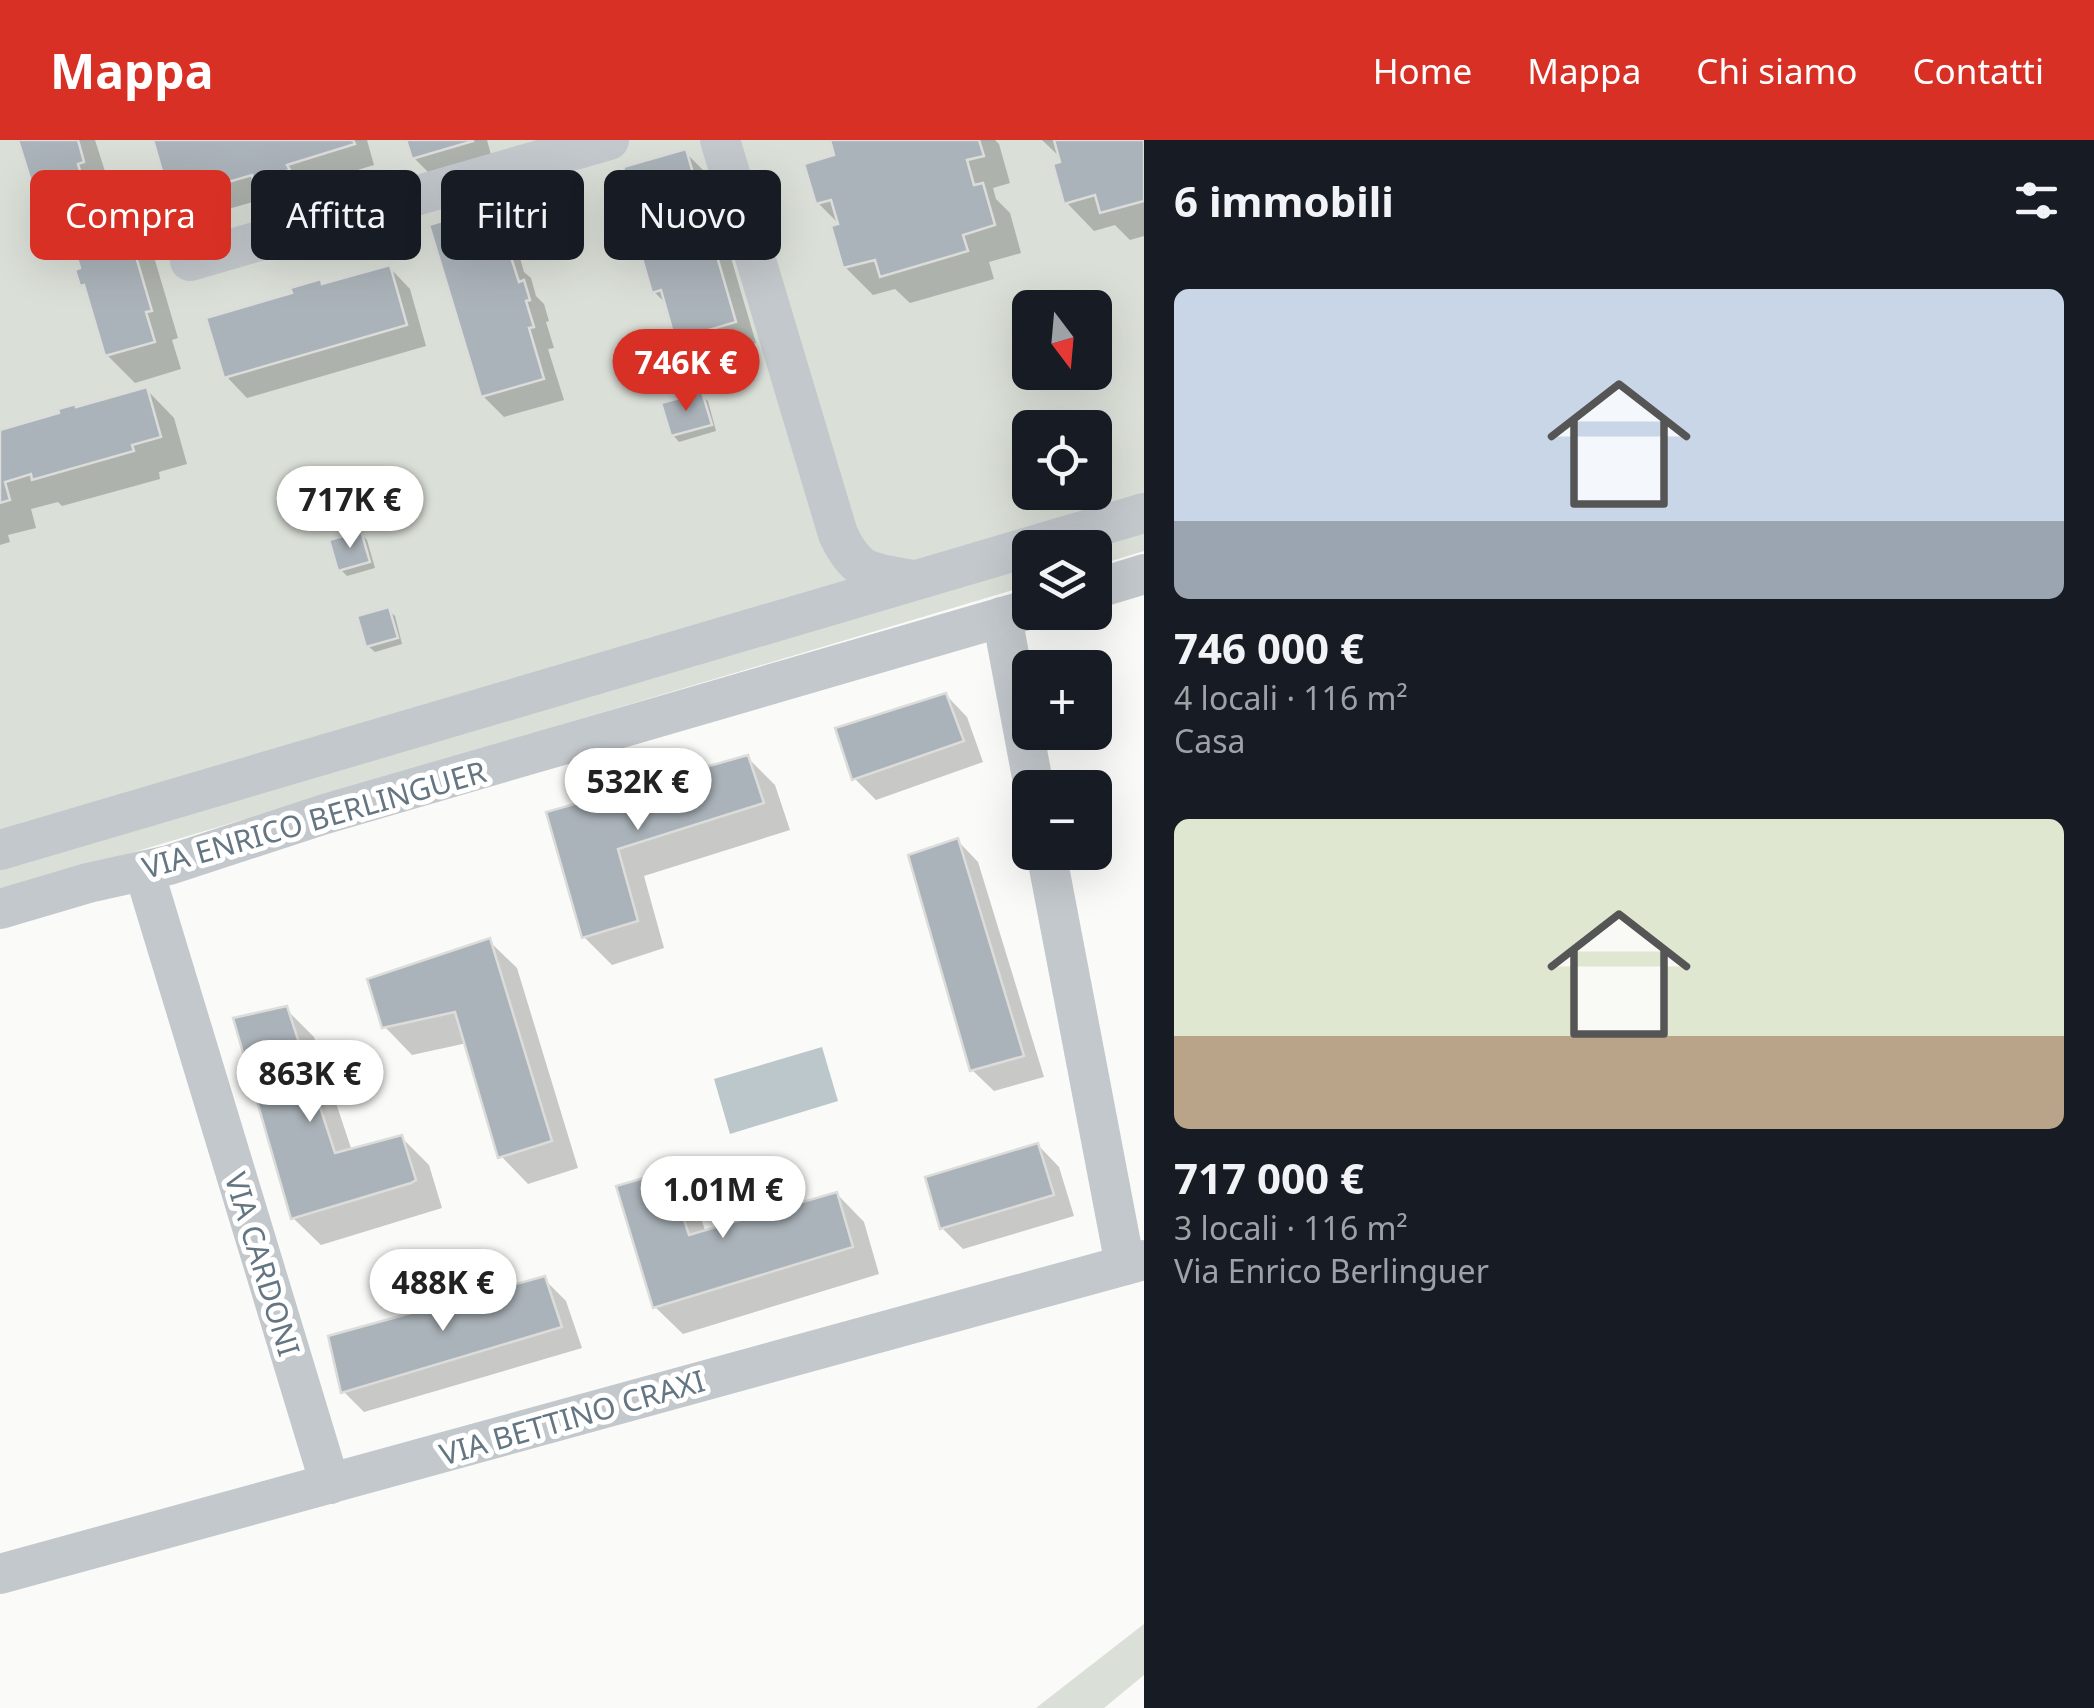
<!DOCTYPE html>
<html lang="it">
<head>
<meta charset="utf-8">
<style>
  :root { --surface:#171b24; --page:#242831; --text:#f1f3f6; --muted:#9ea1a6; --accent:#d93025 }
  body { margin:0; font-family:"Noto Sans",sans-serif; background:var(--page); color:var(--text); height:100vh; display:flex; flex-direction:column; font-size:38px; white-space:nowrap }
  * { box-sizing:border-box; margin:0 }
  p { font-size:32px; color:var(--muted) }
  .icon { flex:none; width:55px; height:55px; fill:none; stroke:currentColor; stroke-width:2; stroke-linecap:round; stroke-linejoin:round }
  .map { position:relative; flex:1; overflow:hidden }
  .panel { display:flex; flex-direction:column; background:var(--surface); width:950px }
  .panel>* { flex:none }
  .top-card { position:absolute; left:30px; top:30px; width:950px; height:90px; display:flex; gap:20px }
  .needle { width:65px; rotate:164deg }
  .buttons { position:absolute; left:1012px; top:150px; display:grid; gap:20px }
  .buttons a { display:grid; place-items:center; width:100px; height:100px; border-radius:15px; background:var(--surface); box-shadow:0 10px 40px #0002; font-size:50px }
  .price { position:absolute; translate:-50% -85px; padding:0 22px; border-radius:35px; background:#fff; color:#222; font-size:32px; line-height:65px; filter:drop-shadow(0 2px 5px #0008) }
  .price::after { content:''; position:absolute; left:50%; top:60px; width:30px; height:22px; margin-left:-15px; background:inherit; clip-path:polygon(0 0,100% 0,50% 100%) }
  .price.active { background:var(--accent); color:#fff }
  ul { padding:0; list-style:none }
  li { display:grid; align-content:center; gap:20px; height:530px; padding:0 30px }
  li span { display:grid; place-items:center; height:310px; border-radius:15px; color:#555 }
  li>.icon { margin-inline-start:auto }
  span .icon { width:180px; height:180px; fill:#fffc; stroke-width:1 }
  li b { font-size:42px }
  h2 { display:flex; justify-content:space-between; align-items:center; height:120px; padding:0 30px; font-size:42px }
  .tag { padding:0 35px; border-radius:15px; background:var(--surface); box-shadow:0 10px 40px #0002; font-size:35px; line-height:90px }
  .tag.active { background:var(--accent); color:#fff }
  header { display:flex; align-items:center; gap:60px; box-sizing:border-box; height:140px; padding:0 50px; background:var(--accent); color:#fff }
  header strong { font-size:48px }
  nav { display:flex; gap:55px; margin-inline-start:auto; font-size:35px }
  main { display:flex; flex:1; min-height:0 }
  .map>svg:first-child { display:block }
  .green { fill:#dadfd7; fill-rule:evenodd }
  .water { fill:#bbc7cb }
  .shadow { fill:#0003 }
  .building { fill:#aab3b9; stroke:#dcdcda; stroke-width:2.5 }
  .lines { fill:none; stroke-linecap:round; stroke-linejoin:round }
  .minor { stroke:#c3c8cc; stroke-width:40 }
  .labels { text-anchor:middle; dominant-baseline:central; stroke-width:10; stroke-linejoin:round; paint-order:stroke }
  .street-label { font-size:30px; fill:#657683; stroke:#fff }
</style>
</head>
<body>
<header>
<strong>Mappa</strong>
<nav><a>Home</a><a>Mappa</a><a>Chi siamo</a><a>Contatti</a></nav>
</header>
<main>
<div class="map">
<svg width="1144" height="1568" viewBox="0 0 1144 1568">
  <rect width="100%" height="100%" fill="#fafaf8"/>
  <g class="green">
    <path d="M0 0H1144V411L1095 426V408H1030V445L0 752ZM1030 168H1095V232H1030ZM1030 288H1095V352H1030Z"/>
    <path d="M1144 1484V1535L1104 1568H1036Z"/>
  </g>
  <path class="water" d="M822 907 838 961 730 994 714 939Z"/>
  <g class="shadow">
    <path d="M21 0H95L111 50 133 73 138 89 149 100 178 198 172 200 181 229 135 243 107 215 88 151 82 145 83 129 72 93 69 94 41 66Z"/>
    <path d="M156 0H367L374 25 305 46 308 51 276 60 273 56 194 79 172 58Z"/>
    <path d="M409 0H487L493 22 435 39 414 18Z"/>
    <path d="M833 0H995L999 4 1010 43 993 48 996 59 1010 73 1021 113 989 122 994 139 910 163 895 149 873 155 845 127 841 86 818 63 837 17Z"/>
    <path d="M1042 0H1144V96L1130 100 1115 85 1094 91 1067 63 1063 20Z"/>
    <path d="M685 12 706 33 756 203 699 220 678 199 668 165 654 152Z"/>
    <path d="M490 69 512 90 524 132 531 138 536 156 544 164 549 181 546 182 554 208 548 209 564 260 504 277 483 256Z"/>
    <path d="M389 127 410 149 426 206 247 258 226 236 324 146Z"/>
    <path d="M147 250 174 278 187 324 159 332 160 339 62 366 58 362 31 369 36 388 8 395 10 402 0 405V292Z"/>
    <path d="M701 255 708 261 716 291 679 302 673 295Z"/>
    <path d="M361 394 367 400 375 428 347 436 341 430Z"/>
    <path d="M388 470 395 476 402 504 375 512 368 506Z"/>
    <path d="M946 555 967 577 983 622 876 660 854 638Z"/>
    <path d="M748 618 775 645 790 690 644 736 664 808 612 825 584 797 549 673Z"/>
    <path d="M957 700 978 722 1044 937 994 951 972 930Z"/>
    <path d="M489 801 517 828 578 1028 528 1044 501 1016 467 903 412 915 385 887Z"/>
    <path d="M286 869 314 897 352 1011 402 998 429 1025 442 1068 321 1105 293 1078Z"/>
    <path d="M1038 1005 1059 1027 1074 1076 963 1109 942 1088Z"/>
    <path d="M667 1034 695 1061 706 1093 837 1054 864 1082 879 1134 683 1194 655 1167Z"/>
    <path d="M544 1139 566 1161 582 1208 364 1272 343 1251Z"/>
  </g>
  <g class="building">
    <path d="M18 0H78L84 22 78 24 85 48 106 42 115 71 122 69 152 171 146 172 155 202 105 216 84 145 80 146 75 130 80 128 60 61 39 67Z"/>
    <path d="M153 0H353L355 4 287 25 290 30 253 40 252 35 170 59Z"/>
    <path d="M406 0H473V1L412 19Z"/>
    <path d="M830 0H979L984 16 967 20 974 45 983 43 995 85 963 95 968 111 880 137 875 120 843 128 831 86 838 84 831 60 816 64 804 24 834 15Z"/>
    <path d="M1054 0H1144V61L1100 73 1095 55 1064 64 1053 24 1060 22Z"/>
    <path d="M686 9 736 182 675 200 661 150 652 153 631 80 638 78 623 27Z"/>
    <path d="M491 66 506 115 510 114 519 142 524 140 530 160 526 161 534 187 529 188 544 239 481 257 429 85Z"/>
    <path d="M390 125 407 185 224 238 206 178 292 153 290 148 321 139 322 144Z"/>
    <path d="M147 247 161 297 132 305 134 311 32 340 31 334 5 342 10 360 0 363V290L59 273 58 269 76 264V267Z"/>
    <path d="M702 252 712 285 671 296 661 263Z"/>
    <path d="M361 391 370 422 338 431 329 400Z"/>
    <path d="M389 467 398 498 366 507 357 476Z"/>
    <path d="M946 553 964 601 852 640 835 588Z"/>
    <path d="M748 615 764 663 618 709 638 781 582 798 546 672Z"/>
    <path d="M958 698 1024 916 970 931 908 715Z"/>
    <path d="M490 798 552 1001 498 1018 455 872 382 888 367 839Z"/>
    <path d="M287 866 335 1013 402 995 416 1040 411 1043 291 1079 233 878Z"/>
    <path d="M1038 1003 1054 1055 940 1089 925 1037Z"/>
    <path d="M668 1031 689 1095 837 1052 853 1107 653 1168 616 1046Z"/>
    <path d="M545 1136 562 1187 341 1253 328 1196Z"/>
  </g>
  <g class="lines">
    <g class="minor">
      <path d="M720 0 838 394C857 435 871 432 913 440"/>
      <path d="M190 121 609 0"/>
      <path d="M1095 449 1144 434"/>
      <path d="M1002 477 1034 648"/>
      <path d="M0 710 1144 373"/>
      <path d="M1046 712 1125 1125"/>
      <path d="M144 731 330 1344"/>
      <path d="M0 769 88 743 169 725 325 674 1030 469"/>
      <path d="M0 1434 1144 1120"/>
    </g>
  </g>
  <g class="labels">
    <g class="street-label">
      <text transform="translate(314 679) rotate(-16)">VIA ENRICO BERLINGUER</text>
      <text transform="translate(263 1124) rotate(73)">VIA CARDONI</text>
      <text transform="translate(572 1277) rotate(-16)">VIA BETTINO CRAXI</text>
    </g>
  </g>
</svg>
<div class="buttons">
<a><svg class="needle" viewBox="-14 -14 28 28"><path d="M0-13l5 13h-10z" fill="#e53935"/><path d="M0 13l5-13h-10z" fill="#9ea1a6"/></svg></a>
<a><svg class="icon" aria-label="locate" viewBox="0 0 24 24"><circle cx="12" cy="12" r="6"/><path d="M12 2v4M12 18v4M2 12h4M18 12h4"/></svg></a>
<a><svg class="icon" aria-label="layers" viewBox="0 0 24 24"><path d="M12 4l9 5-9 5-9-5zM3 14l9 5 9-5"/></svg></a>
<a>+</a>
<a>−</a>
</div>
<b class="price active" style="left:686px;top:274px">746K €</b>
<b class="price" style="left:350px;top:411px">717K €</b>
<b class="price" style="left:638px;top:693px">532K €</b>
<b class="price" style="left:310px;top:985px">863K €</b>
<b class="price" style="left:723px;top:1101px">1.01M €</b>
<b class="price" style="left:443px;top:1194px">488K €</b>
<div class="top-card">
<a class="tag active">Compra</a>
<a class="tag">Affitta</a>
<a class="tag">Filtri</a>
<a class="tag">Nuovo</a>
</div>
</div>
<section class="panel">
<h2>6 immobili<svg class="icon" aria-label="filters" viewBox="0 0 24 24"><path d="M4 7h16M4 17h16"/><circle cx="9" cy="7" r="2"/><circle cx="15" cy="17" r="2"/></svg></h2>
<ul>
<li><span style="background:linear-gradient(#c9d6e8 75%,#9aa5b1 0)"><svg class="icon" aria-label="home" viewBox="0 0 24 24"><path d="M3 11l9-7 9 7M6 9v11h12V9"/></svg></span><div><b>746 000 €</b><p>4 locali · 116 m²</p><p>Casa</p></div></li>
<li><span style="background:linear-gradient(#dfe7d0 70%,#b9a48a 0)"><svg class="icon" aria-label="home" viewBox="0 0 24 24"><path d="M3 11l9-7 9 7M6 9v11h12V9"/></svg></span><div><b>717 000 €</b><p>3 locali · 116 m²</p><p>Via Enrico Berlinguer</p></div></li>
</ul>
</section>
</main>
</body>
</html>
